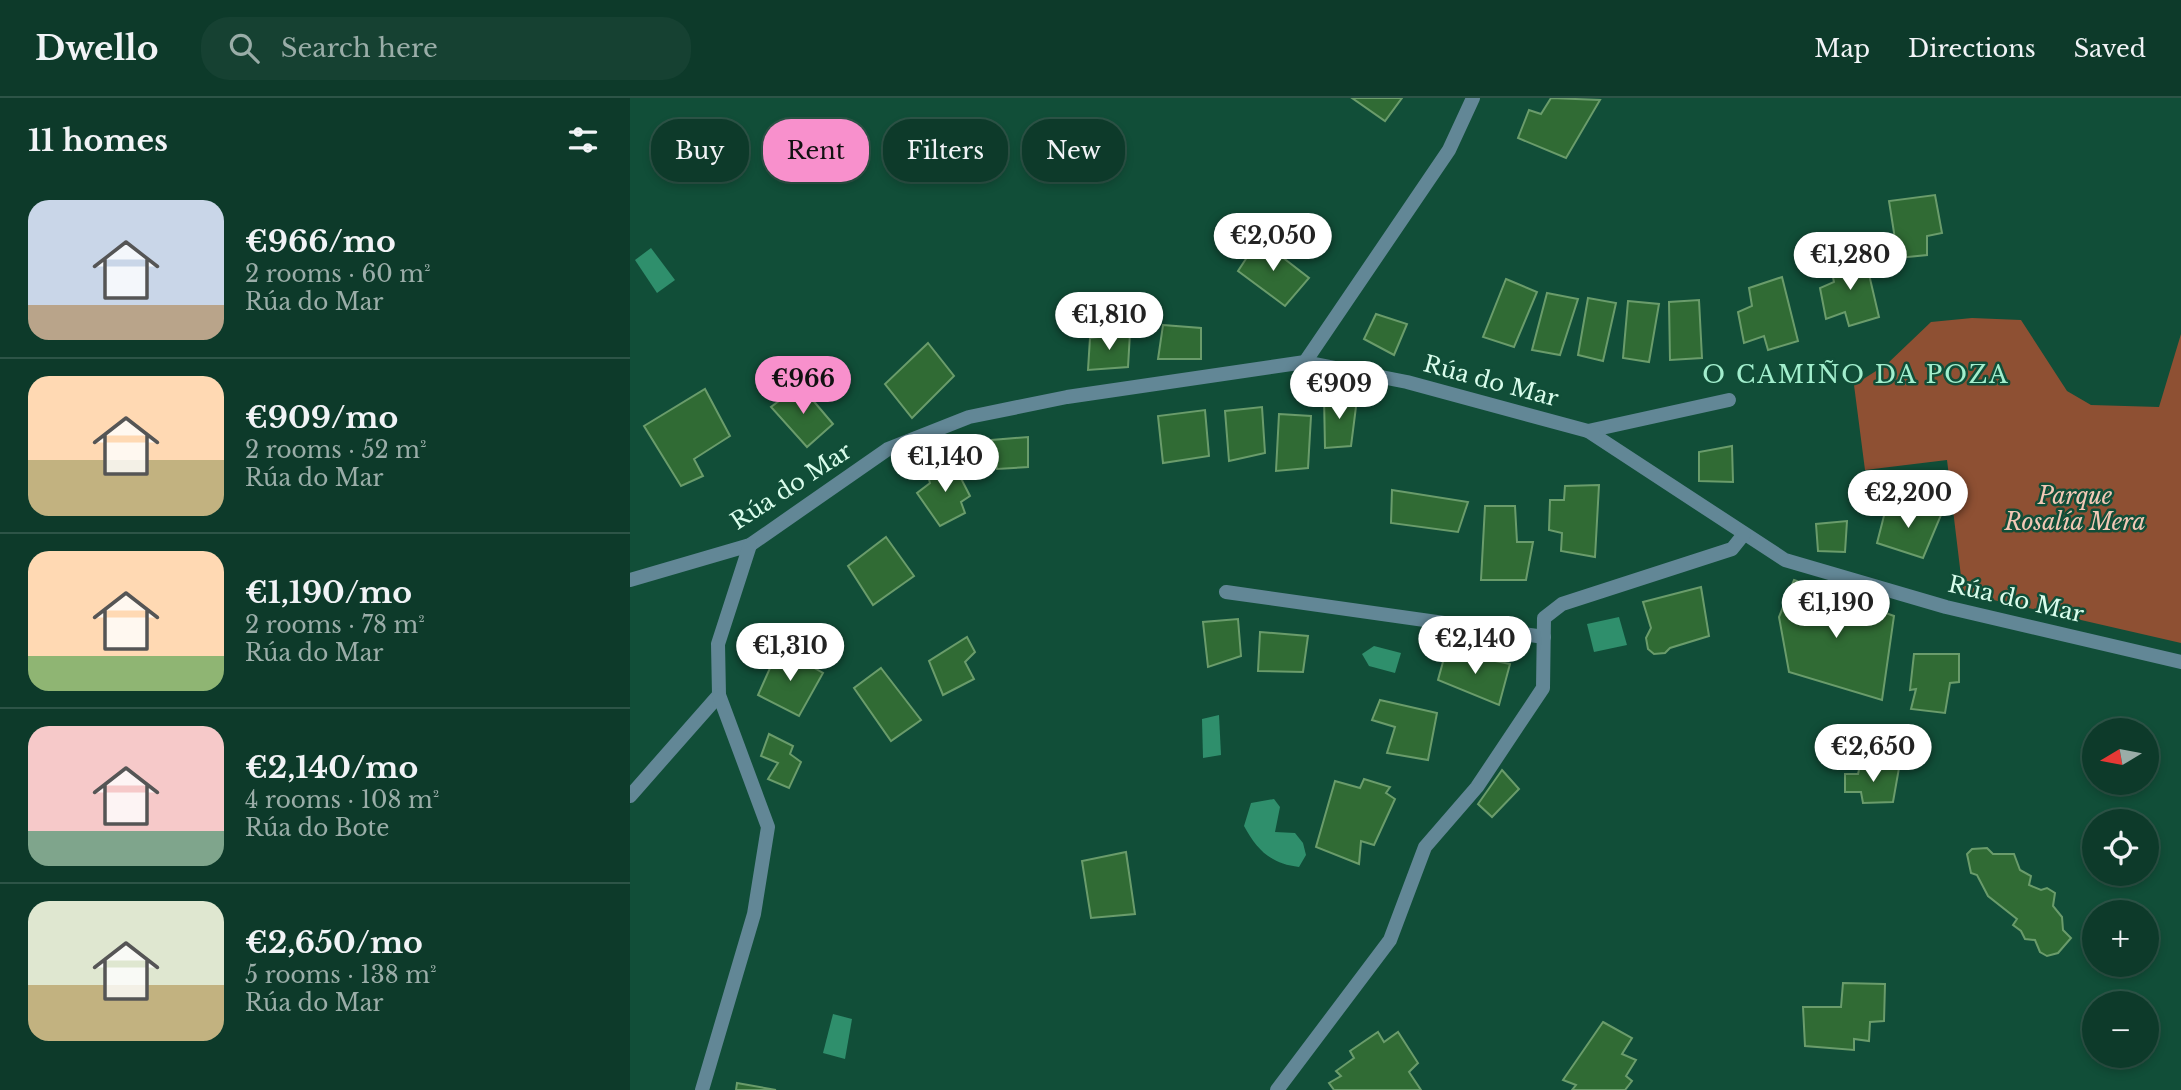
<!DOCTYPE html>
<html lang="en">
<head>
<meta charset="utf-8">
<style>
  :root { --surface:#0d3a2a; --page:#164132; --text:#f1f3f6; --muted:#9aada8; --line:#2d5447; --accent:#f890cc }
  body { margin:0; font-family:"Libre Baskerville",serif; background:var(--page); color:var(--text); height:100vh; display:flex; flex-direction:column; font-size:26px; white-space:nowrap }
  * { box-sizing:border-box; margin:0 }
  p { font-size:23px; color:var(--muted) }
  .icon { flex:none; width:38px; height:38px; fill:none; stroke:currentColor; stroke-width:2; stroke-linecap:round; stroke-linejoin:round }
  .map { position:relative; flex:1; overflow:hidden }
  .details { display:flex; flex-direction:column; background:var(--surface); width:630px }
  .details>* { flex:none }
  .guide { position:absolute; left:21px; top:21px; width:665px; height:63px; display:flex; gap:14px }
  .needle { width:46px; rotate:260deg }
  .controls { position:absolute; left:1452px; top:620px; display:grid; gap:14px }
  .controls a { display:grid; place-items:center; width:77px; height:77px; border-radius:50%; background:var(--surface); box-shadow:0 4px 10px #0003,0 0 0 2px var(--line); font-size:35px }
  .price { position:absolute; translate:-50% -60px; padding:0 16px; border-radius:24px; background:#fff; color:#222; font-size:23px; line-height:46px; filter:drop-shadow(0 2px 4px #0008) }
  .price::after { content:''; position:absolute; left:50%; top:42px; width:21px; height:16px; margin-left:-10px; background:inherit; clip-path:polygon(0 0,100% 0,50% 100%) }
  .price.current { background:var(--accent); color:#111 }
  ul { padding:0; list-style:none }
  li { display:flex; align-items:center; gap:21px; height:175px; padding:0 28px }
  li+li { border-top:2px solid var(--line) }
  li span { display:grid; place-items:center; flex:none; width:196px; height:140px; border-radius:21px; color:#555 }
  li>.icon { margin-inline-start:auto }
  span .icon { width:84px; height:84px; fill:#fffc; stroke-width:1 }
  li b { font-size:30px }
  h2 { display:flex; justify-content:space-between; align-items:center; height:84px; padding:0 28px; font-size:30px }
  .tag { padding:0 24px; border-radius:28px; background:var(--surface); box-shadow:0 4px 10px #0003,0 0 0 2px var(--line); font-size:24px; line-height:63px }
  .tag.current { background:var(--accent); color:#111 }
  header { display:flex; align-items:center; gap:42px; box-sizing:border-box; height:98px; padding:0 35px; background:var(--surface); border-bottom:2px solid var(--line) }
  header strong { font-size:33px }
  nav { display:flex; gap:38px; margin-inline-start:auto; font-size:24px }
  .search { width:490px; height:63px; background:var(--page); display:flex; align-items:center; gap:18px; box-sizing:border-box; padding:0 24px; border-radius:28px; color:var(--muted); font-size:26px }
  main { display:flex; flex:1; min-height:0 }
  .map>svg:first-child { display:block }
  .green { fill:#8e5033 }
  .water { fill:#2f8f6c }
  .building { fill:#306b34; stroke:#6a9c6b; stroke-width:2 }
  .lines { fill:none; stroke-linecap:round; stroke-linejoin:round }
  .minor { stroke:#628796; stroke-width:14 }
  .labels { text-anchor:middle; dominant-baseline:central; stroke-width:5; stroke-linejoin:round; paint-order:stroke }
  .street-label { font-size:23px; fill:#d9fdec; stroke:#114e38 }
  .park-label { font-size:23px; font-style:italic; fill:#f2c8b6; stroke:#114e38 }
  .neighbourhood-label { font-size:24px; letter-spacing:2px; fill:#a2eecd; stroke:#114e38 }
</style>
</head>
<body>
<header>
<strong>Dwello</strong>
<div class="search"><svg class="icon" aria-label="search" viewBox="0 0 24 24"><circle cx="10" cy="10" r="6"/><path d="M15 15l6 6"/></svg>Search here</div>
<nav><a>Map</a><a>Directions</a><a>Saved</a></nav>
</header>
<main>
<section class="details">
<h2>11 homes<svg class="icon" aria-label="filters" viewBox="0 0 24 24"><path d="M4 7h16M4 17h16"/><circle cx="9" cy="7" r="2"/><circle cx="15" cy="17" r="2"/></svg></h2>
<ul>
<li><span style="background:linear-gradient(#c9d6e8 75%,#b9a48a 0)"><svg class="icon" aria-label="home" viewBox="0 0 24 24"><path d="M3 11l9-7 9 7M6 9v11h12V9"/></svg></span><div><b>€966/mo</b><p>2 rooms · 60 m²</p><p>Rúa do Mar</p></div></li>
<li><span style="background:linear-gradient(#ffd9b3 60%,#c2b280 0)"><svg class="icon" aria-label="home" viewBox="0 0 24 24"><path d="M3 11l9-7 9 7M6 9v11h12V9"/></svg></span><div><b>€909/mo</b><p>2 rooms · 52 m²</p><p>Rúa do Mar</p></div></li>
<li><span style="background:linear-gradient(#ffd9b3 75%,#8fb573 0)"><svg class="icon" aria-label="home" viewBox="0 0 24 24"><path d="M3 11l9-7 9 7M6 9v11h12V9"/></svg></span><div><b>€1,190/mo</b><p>2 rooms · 78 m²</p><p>Rúa do Mar</p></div></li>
<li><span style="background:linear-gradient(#f6c9c9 75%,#7fa58c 0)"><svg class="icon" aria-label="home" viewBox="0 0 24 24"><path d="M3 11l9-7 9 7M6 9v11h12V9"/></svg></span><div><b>€2,140/mo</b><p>4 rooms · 108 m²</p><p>Rúa do Bote</p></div></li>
<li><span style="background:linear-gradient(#dfe7d0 60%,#c2b280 0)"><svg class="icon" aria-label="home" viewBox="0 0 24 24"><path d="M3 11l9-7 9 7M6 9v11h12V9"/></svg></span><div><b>€2,650/mo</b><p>5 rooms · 138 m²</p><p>Rúa do Mar</p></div></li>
</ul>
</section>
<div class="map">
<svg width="1551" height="992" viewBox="0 0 1551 992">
  <rect width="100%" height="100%" fill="#114e38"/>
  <path class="green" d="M1342 220 1391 222 1437 293 1461 307 1529 309 1551 236V545L1333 495 1317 362 1235 372 1224 287 1257 266 1301 224Z"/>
  <g class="water">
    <path d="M21 150 45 182 27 195 5 162Z"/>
    <path d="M989 519 997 547 964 554 957 526Z"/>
    <path d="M744 548 771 555 765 575 739 568 732 556Z"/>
    <path d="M589 617 591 657 573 660 572 621Z"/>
    <path d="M644 701 650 709 645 734 665 735 673 745 676 757 669 769C641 766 627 752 614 728L621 705Z"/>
    <path d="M203 916 222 921 215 961 193 955Z"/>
  </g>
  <g class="building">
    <path d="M722 0H772L755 23Z"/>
    <path d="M921 0 970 2 936 60 888 40 899 12 911 16Z"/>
    <path d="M1305 97 1312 135 1297 138V157L1268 160 1259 103Z"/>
    <path d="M629 141 679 180 655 208 608 173Z"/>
    <path d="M1234 155 1249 219 1219 228 1215 214 1196 221 1190 190 1204 184 1200 166Z"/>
    <path d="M1152 179 1168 243 1138 252 1134 238 1114 245 1108 214 1122 208 1119 190Z"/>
    <path d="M876 181 907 194 884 249 853 239Z"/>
    <path d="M917 195 948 201 930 257 902 252Z"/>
    <path d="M958 200 986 205 973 263 948 257Z"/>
    <path d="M1069 202 1072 260 1040 262 1039 204Z"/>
    <path d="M998 203 1029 206 1019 264 993 260Z"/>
    <path d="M746 216 777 226 764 257 734 241Z"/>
    <path d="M533 227 571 230V261H528Z"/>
    <path d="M500 235 498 269 458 272 460 240Z"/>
    <path d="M298 245 324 278 282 320 255 286Z"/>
    <path d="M170 287 203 326 177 349 141 309Z"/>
    <path d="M75 291 100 338 64 361 73 378 51 388 14 328Z"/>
    <path d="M694 298 727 301 721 348 695 350Z"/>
    <path d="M632 309 635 355 599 363 595 313Z"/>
    <path d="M575 312 579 358 533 365 528 318Z"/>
    <path d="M649 316 681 318 678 370 646 373Z"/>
    <path d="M398 339V369L367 371 362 342Z"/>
    <path d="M1102 348 1103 384 1069 383V354Z"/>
    <path d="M322 363 340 398 331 404 335 415 310 428 287 395 300 385 298 378Z"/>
    <path d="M969 387 965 459 931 453 932 435 919 432 920 402H934L935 388Z"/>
    <path d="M762 392 838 404 828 434 761 425Z"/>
    <path d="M1257 406 1311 417 1293 460 1247 445Z"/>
    <path d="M855 408H885L887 444H903L896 482H851Z"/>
    <path d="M1217 423 1215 454 1188 453 1186 426Z"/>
    <path d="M256 439 284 478 243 507 218 468Z"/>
    <path d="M1164 482 1264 518 1252 602 1159 574 1149 519Z"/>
    <path d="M1071 489 1079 538 1040 550 1035 555 1024 556 1018 551 1016 540 1021 530 1013 504Z"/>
    <path d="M608 521 611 558 578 569 573 524Z"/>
    <path d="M630 534 678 538 673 574 628 573Z"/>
    <path d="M337 539 345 554 335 564 344 581 313 597 299 563Z"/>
    <path d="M149 550 193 575 169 618 128 597Z"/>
    <path d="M816 553 880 566 869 607 808 582Z"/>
    <path d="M1284 556H1329V584L1320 585 1315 615 1281 611 1286 591 1280 592Z"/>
    <path d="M251 570 291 622 261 643 224 590Z"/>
    <path d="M750 602 807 615 798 662 757 655 765 629 742 622Z"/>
    <path d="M139 636 163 648 160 656 171 664 159 690 138 681 148 665 131 658Z"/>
    <path d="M1230 667 1269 670 1263 704 1233 705 1231 694H1215V676H1228Z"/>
    <path d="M872 672 889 691 862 719 848 706Z"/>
    <path d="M734 681 760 689 756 695 765 701 744 747 731 743 729 766 686 749 705 683 730 690Z"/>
    <path d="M1357 750 1363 756H1384L1390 772 1401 778 1399 787 1411 792 1417 790 1425 795 1423 808 1432 819 1433 832 1441 840 1428 855 1417 858 1410 854 1405 842 1395 841 1391 833 1383 827 1387 821 1358 798 1347 777 1341 775 1337 756 1342 751Z"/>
    <path d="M496 754 505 816 461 820 452 763Z"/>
    <path d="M1213 885 1255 886 1254 923 1240 924 1239 943 1224 941V952L1175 948 1173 909H1211Z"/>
    <path d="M973 924 1002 940 992 956 1006 962 996 978 1002 983 995 992H942L946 987 933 982Z"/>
    <path d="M748 934 754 944 768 934 788 965 779 974 791 992H704L699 985 711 978 706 973 724 960 720 953Z"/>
    <path d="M107 985 146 992H106Z"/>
  </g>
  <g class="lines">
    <g class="minor">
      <path d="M675 264 819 52 843 0"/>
      <path d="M958 333 1099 302"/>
      <path d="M0 482 120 447 258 351 339 319 437 299 675 264 777 284 958 333 1155 462 1316 509 1551 564"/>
      <path d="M596 494 914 539"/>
      <path d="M0 698 89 597 88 546 120 447"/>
      <path d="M72 992 124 816 138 729 89 597"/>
      <path d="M647 992 760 842 795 749 847 689 913 590 914 520 932 506 1102 451 1114 436"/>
    </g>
  </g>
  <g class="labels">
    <g class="street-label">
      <text transform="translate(861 283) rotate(15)">Rúa do Mar</text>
      <text transform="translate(161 388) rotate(-33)">Rúa do Mar</text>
      <text transform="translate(1386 501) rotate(13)">Rúa do Mar</text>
    </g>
    <g class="park-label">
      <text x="1445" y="398">Parque<tspan x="1445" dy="26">Rosalía Mera</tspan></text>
    </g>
    <g class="neighbourhood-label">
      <text x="1226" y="276">O CAMIÑO DA POZA</text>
    </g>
  </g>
</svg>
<div class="controls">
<a><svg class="needle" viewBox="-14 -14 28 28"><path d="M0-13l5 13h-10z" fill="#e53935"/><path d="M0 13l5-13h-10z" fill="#9aada8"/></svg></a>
<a><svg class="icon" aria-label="locate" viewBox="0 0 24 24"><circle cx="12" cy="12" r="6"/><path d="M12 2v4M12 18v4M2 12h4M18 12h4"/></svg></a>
<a>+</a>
<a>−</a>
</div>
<b class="price" style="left:643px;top:175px">€2,050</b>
<b class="price" style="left:1220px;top:194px">€1,280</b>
<b class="price" style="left:479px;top:254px">€1,810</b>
<b class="price current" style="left:173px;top:318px">€966</b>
<b class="price" style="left:709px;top:323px">€909</b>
<b class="price" style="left:315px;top:396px">€1,140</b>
<b class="price" style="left:1278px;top:432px">€2,200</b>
<b class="price" style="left:1206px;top:542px">€1,190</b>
<b class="price" style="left:845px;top:578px">€2,140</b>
<b class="price" style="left:160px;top:585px">€1,310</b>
<b class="price" style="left:1243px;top:686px">€2,650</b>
<div class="guide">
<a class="tag">Buy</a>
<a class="tag current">Rent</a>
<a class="tag">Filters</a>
<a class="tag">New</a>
</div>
</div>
</main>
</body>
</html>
